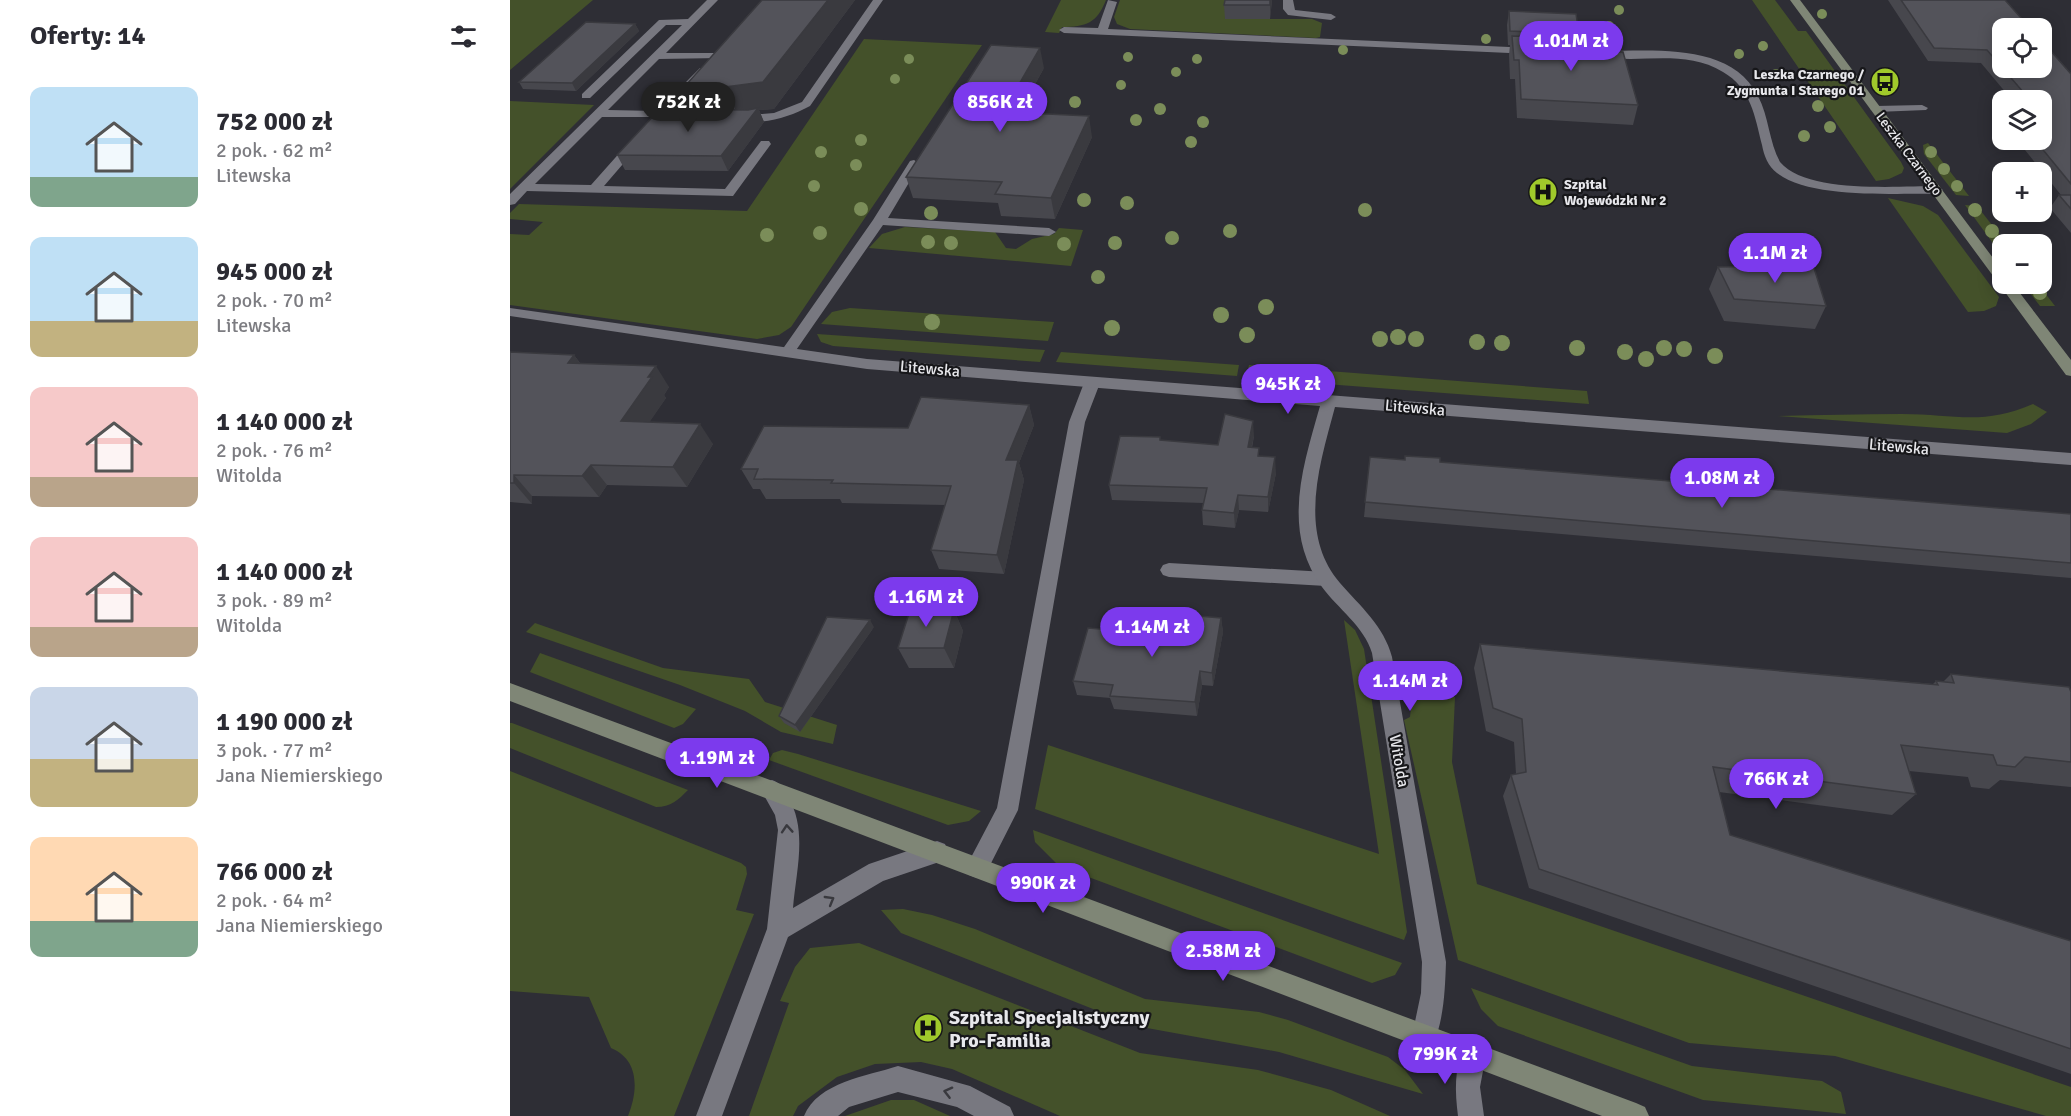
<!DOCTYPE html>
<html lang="pl">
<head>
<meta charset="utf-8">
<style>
  :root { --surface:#fff; --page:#f2f2f3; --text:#2b2b33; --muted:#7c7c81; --accent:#7c3aed }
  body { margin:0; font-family:Signika,sans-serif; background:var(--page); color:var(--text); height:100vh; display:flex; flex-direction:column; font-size:22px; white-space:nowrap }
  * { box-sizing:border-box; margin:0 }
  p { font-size:20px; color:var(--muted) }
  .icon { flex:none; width:33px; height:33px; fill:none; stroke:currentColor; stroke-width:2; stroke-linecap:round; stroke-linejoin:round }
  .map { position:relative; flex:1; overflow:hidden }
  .details { display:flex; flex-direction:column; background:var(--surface); width:510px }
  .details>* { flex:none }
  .buttons { position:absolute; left:1482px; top:18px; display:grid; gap:12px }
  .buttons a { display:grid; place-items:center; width:60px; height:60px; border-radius:12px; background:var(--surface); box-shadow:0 3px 15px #0003; font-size:30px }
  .price { position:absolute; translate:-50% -51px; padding:0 14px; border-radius:21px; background:var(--accent); color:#fff; font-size:20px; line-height:39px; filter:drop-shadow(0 2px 3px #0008) }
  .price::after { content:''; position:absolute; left:50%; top:36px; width:18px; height:14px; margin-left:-9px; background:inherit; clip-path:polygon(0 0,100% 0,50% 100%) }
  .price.selected { background:#222; color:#fff }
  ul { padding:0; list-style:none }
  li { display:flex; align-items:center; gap:18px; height:150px; padding:0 30px }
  li span { display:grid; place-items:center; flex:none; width:168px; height:120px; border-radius:12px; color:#555 }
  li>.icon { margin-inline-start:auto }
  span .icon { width:72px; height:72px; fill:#fffc; stroke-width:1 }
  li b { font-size:26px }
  h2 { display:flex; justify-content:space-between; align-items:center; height:72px; padding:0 30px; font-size:26px }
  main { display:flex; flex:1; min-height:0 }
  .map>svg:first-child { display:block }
  .green { fill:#44512a }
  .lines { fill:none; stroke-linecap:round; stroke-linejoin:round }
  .lane { fill:#787880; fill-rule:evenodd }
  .street { fill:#787880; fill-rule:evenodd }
  .secondary { fill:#7f8676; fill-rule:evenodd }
  .tree { fill:#7b8d59 }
  .wall { fill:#47474d }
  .shaded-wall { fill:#3a3a3f }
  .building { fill:#53535a; stroke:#3a3a3f; stroke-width:1.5 }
  .oneway { stroke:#39393e }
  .labels { text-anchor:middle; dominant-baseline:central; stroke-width:4.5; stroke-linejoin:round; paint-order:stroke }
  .far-poi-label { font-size:14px; font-weight:bold; fill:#e8e8ec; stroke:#17171a; text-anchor:end }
  .far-street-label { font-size:14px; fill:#e8e8ec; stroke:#17171a }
  .street-label { font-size:16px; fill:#e8e8ec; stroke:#17171a }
  .near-poi-label { font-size:20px; font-weight:bold; fill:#e8e8ec; stroke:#17171a; text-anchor:start }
</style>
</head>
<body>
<main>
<section class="details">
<h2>Oferty: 14<svg class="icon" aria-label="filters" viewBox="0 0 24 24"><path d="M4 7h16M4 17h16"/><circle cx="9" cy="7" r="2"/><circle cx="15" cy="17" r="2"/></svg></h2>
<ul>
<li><span style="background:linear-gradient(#bfe0f5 75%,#7fa58c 0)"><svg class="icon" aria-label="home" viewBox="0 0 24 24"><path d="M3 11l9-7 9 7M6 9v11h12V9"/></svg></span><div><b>752 000 zł</b><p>2 pok. · 62 m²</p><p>Litewska</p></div></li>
<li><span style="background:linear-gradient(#bfe0f5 70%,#c2b280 0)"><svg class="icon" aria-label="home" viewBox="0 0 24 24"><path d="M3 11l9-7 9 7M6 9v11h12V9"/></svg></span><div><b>945 000 zł</b><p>2 pok. · 70 m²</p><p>Litewska</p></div></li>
<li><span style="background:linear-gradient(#f6c9c9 75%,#b9a48a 0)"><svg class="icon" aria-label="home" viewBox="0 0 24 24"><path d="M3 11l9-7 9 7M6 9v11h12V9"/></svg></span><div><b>1 140 000 zł</b><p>2 pok. · 76 m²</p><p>Witolda</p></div></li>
<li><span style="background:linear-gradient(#f6c9c9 75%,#b9a48a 0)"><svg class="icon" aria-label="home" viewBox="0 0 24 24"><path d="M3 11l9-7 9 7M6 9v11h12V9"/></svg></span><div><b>1 140 000 zł</b><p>3 pok. · 89 m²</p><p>Witolda</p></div></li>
<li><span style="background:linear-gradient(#c9d6e8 60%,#c2b280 0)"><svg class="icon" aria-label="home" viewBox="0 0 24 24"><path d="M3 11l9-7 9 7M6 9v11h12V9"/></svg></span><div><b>1 190 000 zł</b><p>3 pok. · 77 m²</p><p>Jana Niemierskiego</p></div></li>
<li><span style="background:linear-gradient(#ffd9b3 70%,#7fa58c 0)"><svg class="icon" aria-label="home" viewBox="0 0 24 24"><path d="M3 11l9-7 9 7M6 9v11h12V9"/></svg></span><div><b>766 000 zł</b><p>2 pok. · 64 m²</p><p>Jana Niemierskiego</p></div></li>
</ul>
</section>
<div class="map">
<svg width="1561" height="1116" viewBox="0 0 1561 1116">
  <rect width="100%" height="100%" fill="#2e2e35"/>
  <g class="green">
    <path d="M0 0H83L0 70Z"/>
    <path d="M551 0H596C587 23 576 27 552 27L549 33 535 32Z"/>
    <path d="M610 0H717L715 19H802L812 23 810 37 806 38 620 29 607 24 604 17Z"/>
    <path d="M1242 0H1265L1288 31H1296L1391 162 1394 168 1392 173 1379 179 1366 181Z"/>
    <path d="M354 39 472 45 281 327 269 335 247 339 0 305V234L19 235 33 222 0 219V213L9 204 237 211Z"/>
    <path d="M0 101 84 105 0 189Z"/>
    <path d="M1418 143 1459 196 1446 195 1414 154 1413 145Z"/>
    <path d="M1378 198 1413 206 1428 215 1489 297 1486 306 1474 311 1458 312Z"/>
    <path d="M1455 205 1467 206 1497 244 1485 246Z"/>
    <path d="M395 227 485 232 496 248 506 249 522 239 544 234 549 228 573 230 561 266 359 248 372 234Z"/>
    <path d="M1513 284H1528L1545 306H1530Z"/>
    <path d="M340 308 544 322 538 341 311 324 322 312Z"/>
    <path d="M307 334 535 350 530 362 323 346 311 342Z"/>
    <path d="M551 352 729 365 727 376 546 362Z"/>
    <path d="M739 365 1077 391 1079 404 736 378Z"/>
    <path d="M1523 404 1537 412 1521 424 1497 433 1268 416C1310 415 1351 414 1392 414 1444 414 1473 426 1523 404Z"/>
    <path d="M834 620 845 630 854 649 897 932 894 940 525 809 538 745 869 854Z"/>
    <path d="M25 623 153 668 239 679 255 702 327 725 323 744 271 732 235 711 170 685 16 632Z"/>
    <path d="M30 653 186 709 173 724 164 728 20 672Z"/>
    <path d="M920 692 945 697 942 762 967 884 1561 1087V1116H1536L1325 1056 1179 1043 948 960 894 720 900 717 902 700Z"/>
    <path d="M0 723H2L178 790C168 800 161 807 146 807L0 748Z"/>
    <path d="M272 750 288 754 471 811 459 821 438 825 259 760 263 753Z"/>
    <path d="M0 771 231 863 236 867 237 874 226 910 244 914 164 1116H118C128 1091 130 1060 101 1048L79 997 0 991Z"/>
    <path d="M523 830 892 963 885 975 862 983 549 866 525 842Z"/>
    <path d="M393 909 422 915 465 929 635 999 749 1012 778 1020 878 1057 895 1070 913 1094 769 1052 626 1026 391 933 371 910Z"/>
    <path d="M349 943 630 1053 748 1070 821 1090 880 1116H550L442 1069 411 1062 365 1064 327 1077 288 1106 283 1116H239L279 1003 270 1001 285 967 300 948Z"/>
    <path d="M961 988 1182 1066 1312 1081 1331 1092 1336 1114 1193 1100 988 1026 971 1009Z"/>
    <path d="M381 1100H404L440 1116H335Z"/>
  </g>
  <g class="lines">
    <g class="lane">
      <path d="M197 0H208L156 53H206L210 54V58L149 59 98 110 147 111 190 68H198V72L154 117H92L25 184 81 185 121 140 125 139 131 143 94 186 215 189 251 141H259L261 144 223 196 17 191 5 204 0 205V194L172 25H156L80 98H72V94L149 20 178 19Z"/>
      <path d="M363 0H373L300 106C278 118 250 126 225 120V116L264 113 292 102Z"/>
      <path d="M598 0 607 2 598 29 1022 48 1027 51 1022 54 554 33 549 30 554 27 588 28Z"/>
      <path d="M773 0H783L785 10 821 14 826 17 821 20 778 15 773 9Z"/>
      <path d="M1092 51C1143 51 1221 42 1248 96 1259 117 1259 142 1270 162 1297 194 1388 186 1427 186L1433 190 1427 194C1385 193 1300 199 1267 173 1258 166 1254 156 1252 145 1245 117 1241 88 1213 72 1173 48 1129 65 1088 56L1087 54Z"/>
      <path d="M1412 105 1418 108 1416 110 1366 112 1360 109 1366 106Z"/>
      <path d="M404 160 410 164 378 218 539 228 546 232 539 236 373 225 282 356H272L270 353 272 350 363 220 400 161Z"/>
      <path d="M582 378 590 383 575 422 508 810 475 875 467 878 459 875 456 867 487 808 559 422 574 383Z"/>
      <path d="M659 563 816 572 822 574 825 579 822 584 816 586 659 577 653 575 650 570 653 565Z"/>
      <path d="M262 780C271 783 273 789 278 797 298 830 286 871 283 908L359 864 427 841 435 844 438 852 435 860 373 881 278 937 212 1116H186L257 929 268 830 265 815 251 790 254 783Z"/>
      <path d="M388 1066 460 1086 500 1107 504 1116H464L447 1107 388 1092 339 1107 328 1116H294C308 1082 357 1076 388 1066Z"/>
    </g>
    <g class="street">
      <path d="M0 308 357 359 1561 453V465L825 407C810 463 787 533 830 583 850 606 874 626 882 657L936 962C935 990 934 1019 923 1045L914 1048 905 1045 902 1036 911 993 912 962 862 653C854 626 828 609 812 587 771 531 793 466 810 406L357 369 0 316Z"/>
      <path d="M963 1042 972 1046 976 1055 970 1087 974 1116H948C945 1091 944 1070 954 1046Z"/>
    </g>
    <g class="secondary">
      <path d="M1280 0H1290L1492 270V284H1503L1561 360V376L1556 375Z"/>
      <path d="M0 683 1126 1103 1135 1107 1139 1116H1092L0 701Z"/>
    </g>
  </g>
  <g class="tree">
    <circle cx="1109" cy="10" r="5"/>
    <circle cx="1312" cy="14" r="5"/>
    <circle cx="1099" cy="26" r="5"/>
    <circle cx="976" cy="39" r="5"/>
    <circle cx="1253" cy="46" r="5"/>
    <circle cx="833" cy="50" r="5"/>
    <circle cx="1229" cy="54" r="5"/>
    <circle cx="618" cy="57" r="5"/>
    <circle cx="399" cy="59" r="5"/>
    <circle cx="687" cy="59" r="5"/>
    <circle cx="666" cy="72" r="5"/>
    <circle cx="1266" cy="74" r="5"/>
    <circle cx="385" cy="79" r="5"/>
    <circle cx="611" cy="85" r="5"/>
    <circle cx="565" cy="102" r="6"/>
    <circle cx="1308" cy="106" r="6"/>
    <circle cx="650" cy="109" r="6"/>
    <circle cx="626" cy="120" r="6"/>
    <circle cx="693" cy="122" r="6"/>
    <circle cx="1320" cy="127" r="6"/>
    <circle cx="1294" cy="136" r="6"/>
    <circle cx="351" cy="140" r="6"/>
    <circle cx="681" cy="142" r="6"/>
    <circle cx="311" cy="152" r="6"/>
    <circle cx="1421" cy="152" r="6"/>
    <circle cx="346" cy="165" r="6"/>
    <circle cx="1434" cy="169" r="6"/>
    <circle cx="304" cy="186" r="6"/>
    <circle cx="1447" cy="186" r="6"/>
    <circle cx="574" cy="200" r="7"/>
    <circle cx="617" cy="203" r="7"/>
    <circle cx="351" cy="209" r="7"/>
    <circle cx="855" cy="210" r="7"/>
    <circle cx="1465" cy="210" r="7"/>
    <circle cx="421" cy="213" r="7"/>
    <circle cx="720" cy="231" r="7"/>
    <circle cx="1482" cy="231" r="7"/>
    <circle cx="310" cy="233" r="7"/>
    <circle cx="257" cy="235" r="7"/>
    <circle cx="662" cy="238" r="7"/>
    <circle cx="418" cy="242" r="7"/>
    <circle cx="441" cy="243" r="7"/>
    <circle cx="605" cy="243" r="7"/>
    <circle cx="554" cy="244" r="7"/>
    <circle cx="588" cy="277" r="7"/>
    <circle cx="1530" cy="293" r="7"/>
    <circle cx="756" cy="307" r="8"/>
    <circle cx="711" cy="315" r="8"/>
    <circle cx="422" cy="322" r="8"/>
    <circle cx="602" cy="328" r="8"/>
    <circle cx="737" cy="335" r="8"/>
    <circle cx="888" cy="337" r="8"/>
    <circle cx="870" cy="339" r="8"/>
    <circle cx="906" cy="339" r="8"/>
    <circle cx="967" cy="342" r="8"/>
    <circle cx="992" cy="343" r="8"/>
    <circle cx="1067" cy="348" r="8"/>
    <circle cx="1154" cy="348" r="8"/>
    <circle cx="1174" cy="349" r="8"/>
    <circle cx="1115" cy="352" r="8"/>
    <circle cx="1205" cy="356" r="8"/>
    <circle cx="1136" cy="359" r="8"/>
  </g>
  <g class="wall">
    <path d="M252 0H345L264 109 249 110 254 122 218 171 115 170 107 155 187 109 176 85Z"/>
    <path d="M762 0 760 19H715L714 5Z"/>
    <path d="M1378 0H1495L1561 74V233L1540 208 1549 195H1551L1507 140H1532V100H1502L1471 63 1418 61Z"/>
    <path d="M999 11 1069 34 1068 39 1074 50 1128 105 1123 125 1007 118 1005 79H1000L999 55 1000 45H998L997 25Z"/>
    <path d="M125 24 129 31 66 91 13 89 9 82Z"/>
    <path d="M534 68 509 113 582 137 545 219 491 216 488 203 403 198 396 177Z"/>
    <path d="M1208 267 1316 306 1305 329 1214 321 1199 289Z"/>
    <path d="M0 352 64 355 70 363 159 387 154 395 156 398 139 422 203 444 177 487 97 485 89 497 22 496V504L0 502Z"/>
    <path d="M519 405 524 425 509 463 514 480 494 574 429 569 421 550 435 505 332 503 330 499H256L250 489H243L231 469 398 428Z"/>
    <path d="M744 436 742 448 766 473 758 512 729 510 725 528 693 525 692 510 693 503 602 500 599 485 650 437V440L708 445Z"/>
    <path d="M860 457 930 462 1561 514V578L854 517Z"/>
    <path d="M444 610 453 631 444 668H399L388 648Z"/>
    <path d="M711 618 713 632 703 686 692 685 687 716 604 709 600 698 567 695 563 681Z"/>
    <path d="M364 627 290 732 274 723 269 716Z"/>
    <path d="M970 644 1423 684 1426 681 1433 682 1441 674 1561 692V787L1490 780 1479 789 1461 787 1458 777 1399 771 1406 794 1382 815 1209 792 1220 835 1561 941V1074L1019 888 993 796 1001 775 1006 774 1004 742 976 731 964 668Z"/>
  </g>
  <g class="shaded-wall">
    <path d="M318 0H345L264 109 249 110 254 122 218 171 211 156 227 113 215 87Z"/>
    <path d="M760 0H762L760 19Z"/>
    <path d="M125 24 129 31 66 91 62 83Z"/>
    <path d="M530 48 534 68 498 133 493 112Z"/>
    <path d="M579 116 582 137 545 219 541 198Z"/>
    <path d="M64 355 79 376 58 363Z"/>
    <path d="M146 366 159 387 154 395 156 398 126 442 111 421Z"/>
    <path d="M519 405 524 425 509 463 514 480 494 574 487 555 496 460Z"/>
    <path d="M743 421 744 436 738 462V447Z"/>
    <path d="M190 424 203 444 177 487 163 467Z"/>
    <path d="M765 457 766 473 758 512V497Z"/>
    <path d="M81 465 97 485 89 497 72 476Z"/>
    <path d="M4 475 22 496V504L4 483Z"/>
    <path d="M728 495 729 510 725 528 724 513Z"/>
    <path d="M444 610 453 631 444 668 434 648Z"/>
    <path d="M711 618 713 632 703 686 702 673Z"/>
    <path d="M360 620 364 627 290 732 285 725Z"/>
    <path d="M690 671 692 685 687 716 685 702Z"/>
  </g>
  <g class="building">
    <path d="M252 0H318L253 82 215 87 176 85Z"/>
    <path d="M715 0H760V5H714Z"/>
    <path d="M1391 0H1495L1520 28H1492V68H1532V41L1561 74V184L1525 140H1532V120H1536L1532 115V100H1520L1477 50 1424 48Z"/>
    <path d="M999 11 1066 14 1069 34 1000 31Z"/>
    <path d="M76 22 125 24 62 83 9 82Z"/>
    <path d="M1002 36 1072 39 1074 50 1113 52 1128 105 1011 99 1009 60H1004Z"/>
    <path d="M481 45 530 48 493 112 579 116 541 198 485 194 492 182 396 177Z"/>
    <path d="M248 108 211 156 107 155 150 109 238 110Z"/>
    <path d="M1549 195H1561V209Z"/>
    <path d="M1303 265 1316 306 1224 299 1208 267Z"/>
    <path d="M0 352 64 355 58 363 146 366 138 377H142L111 421 190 424 163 467 81 465 72 476 4 475V483H0Z"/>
    <path d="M411 397 519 405 496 460H508L487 555 421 550 441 486 321 483 323 480 244 479 248 469H231L254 426 398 428Z"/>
    <path d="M715 414 743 421 738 447 749 448 748 456 765 457 758 497 728 495 724 513 692 510 697 488 599 485 610 436 650 437V440L708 445Z"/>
    <path d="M895 456 930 458V462L1561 514V563L855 502 860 457 895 460Z"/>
    <path d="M401 607 444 610 434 648H388Z"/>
    <path d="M644 612 711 618 702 673 690 671 685 702 600 696 603 685 563 681 578 628 639 633Z"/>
    <path d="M317 617 360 620 285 725 269 716Z"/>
    <path d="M970 644 1428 685 1426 681 1444 683 1441 674 1559 687 1561 692V762L1515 757 1505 767 1487 765 1483 755 1391 745 1406 794 1203 767 1220 835 1561 941V1049L1029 869 1001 775 1016 772 1012 719 983 708Z"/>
  </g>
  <defs><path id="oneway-chevron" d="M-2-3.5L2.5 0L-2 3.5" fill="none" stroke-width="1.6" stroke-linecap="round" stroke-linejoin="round" transform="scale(1.5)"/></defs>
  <g class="oneway">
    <use href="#oneway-chevron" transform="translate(277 829) rotate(-94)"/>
    <use href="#oneway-chevron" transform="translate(320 900) rotate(-30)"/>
    <use href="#oneway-chevron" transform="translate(438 1092) rotate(-166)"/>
  </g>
  <defs>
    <g id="bus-disc" transform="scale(1.5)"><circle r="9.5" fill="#a0c92b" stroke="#17171a"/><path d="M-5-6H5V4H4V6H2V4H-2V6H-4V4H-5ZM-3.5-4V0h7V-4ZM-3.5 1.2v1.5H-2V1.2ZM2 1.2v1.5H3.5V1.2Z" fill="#111"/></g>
    <g id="hospital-disc" transform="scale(1.5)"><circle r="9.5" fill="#a0c92b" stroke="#17171a"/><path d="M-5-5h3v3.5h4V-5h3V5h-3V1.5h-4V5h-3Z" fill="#111"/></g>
  </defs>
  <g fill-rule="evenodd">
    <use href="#bus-disc" x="1375" y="82"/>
    <use href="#hospital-disc" x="1033" y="192"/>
    <use href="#hospital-disc" x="418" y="1028"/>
  </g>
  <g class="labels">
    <g class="far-poi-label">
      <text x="1354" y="74">Leszka Czarnego /<tspan x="1354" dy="16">Zygmunta I Starego 01</tspan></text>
      <text x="1054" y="184" text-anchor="start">Szpital<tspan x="1054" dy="16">Wojewódzki Nr 2</tspan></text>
    </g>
    <g class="far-street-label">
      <text transform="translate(1399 154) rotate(53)">Leszka Czarnego</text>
    </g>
    <g class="street-label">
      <text transform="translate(420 369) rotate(5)">Litewska</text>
      <text transform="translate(905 408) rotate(5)">Litewska</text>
      <text transform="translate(1389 447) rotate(5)">Litewska</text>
      <text transform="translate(889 761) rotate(80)">Witolda</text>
    </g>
    <g class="near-poi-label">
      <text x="439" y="1017">Szpital Specjalistyczny<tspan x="439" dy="23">Pro-Familia</tspan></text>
    </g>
  </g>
</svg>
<div class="buttons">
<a><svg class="icon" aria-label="locate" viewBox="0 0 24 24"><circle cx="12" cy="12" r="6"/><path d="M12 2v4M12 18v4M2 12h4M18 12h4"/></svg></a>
<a><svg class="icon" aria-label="layers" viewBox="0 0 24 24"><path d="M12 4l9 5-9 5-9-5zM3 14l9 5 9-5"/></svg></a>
<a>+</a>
<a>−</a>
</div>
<b class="price" style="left:1061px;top:72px">1.01M zł</b>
<b class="price selected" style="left:178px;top:133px">752K zł</b>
<b class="price" style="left:490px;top:133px">856K zł</b>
<b class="price" style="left:1265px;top:284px">1.1M zł</b>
<b class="price" style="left:778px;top:415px">945K zł</b>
<b class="price" style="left:1212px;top:509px">1.08M zł</b>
<b class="price" style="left:416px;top:628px">1.16M zł</b>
<b class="price" style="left:642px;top:658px">1.14M zł</b>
<b class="price" style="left:900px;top:712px">1.14M zł</b>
<b class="price" style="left:207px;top:789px">1.19M zł</b>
<b class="price" style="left:1266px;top:810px">766K zł</b>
<b class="price" style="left:533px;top:914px">990K zł</b>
<b class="price" style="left:713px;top:982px">2.58M zł</b>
<b class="price" style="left:935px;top:1085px">799K zł</b>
</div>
</main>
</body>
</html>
